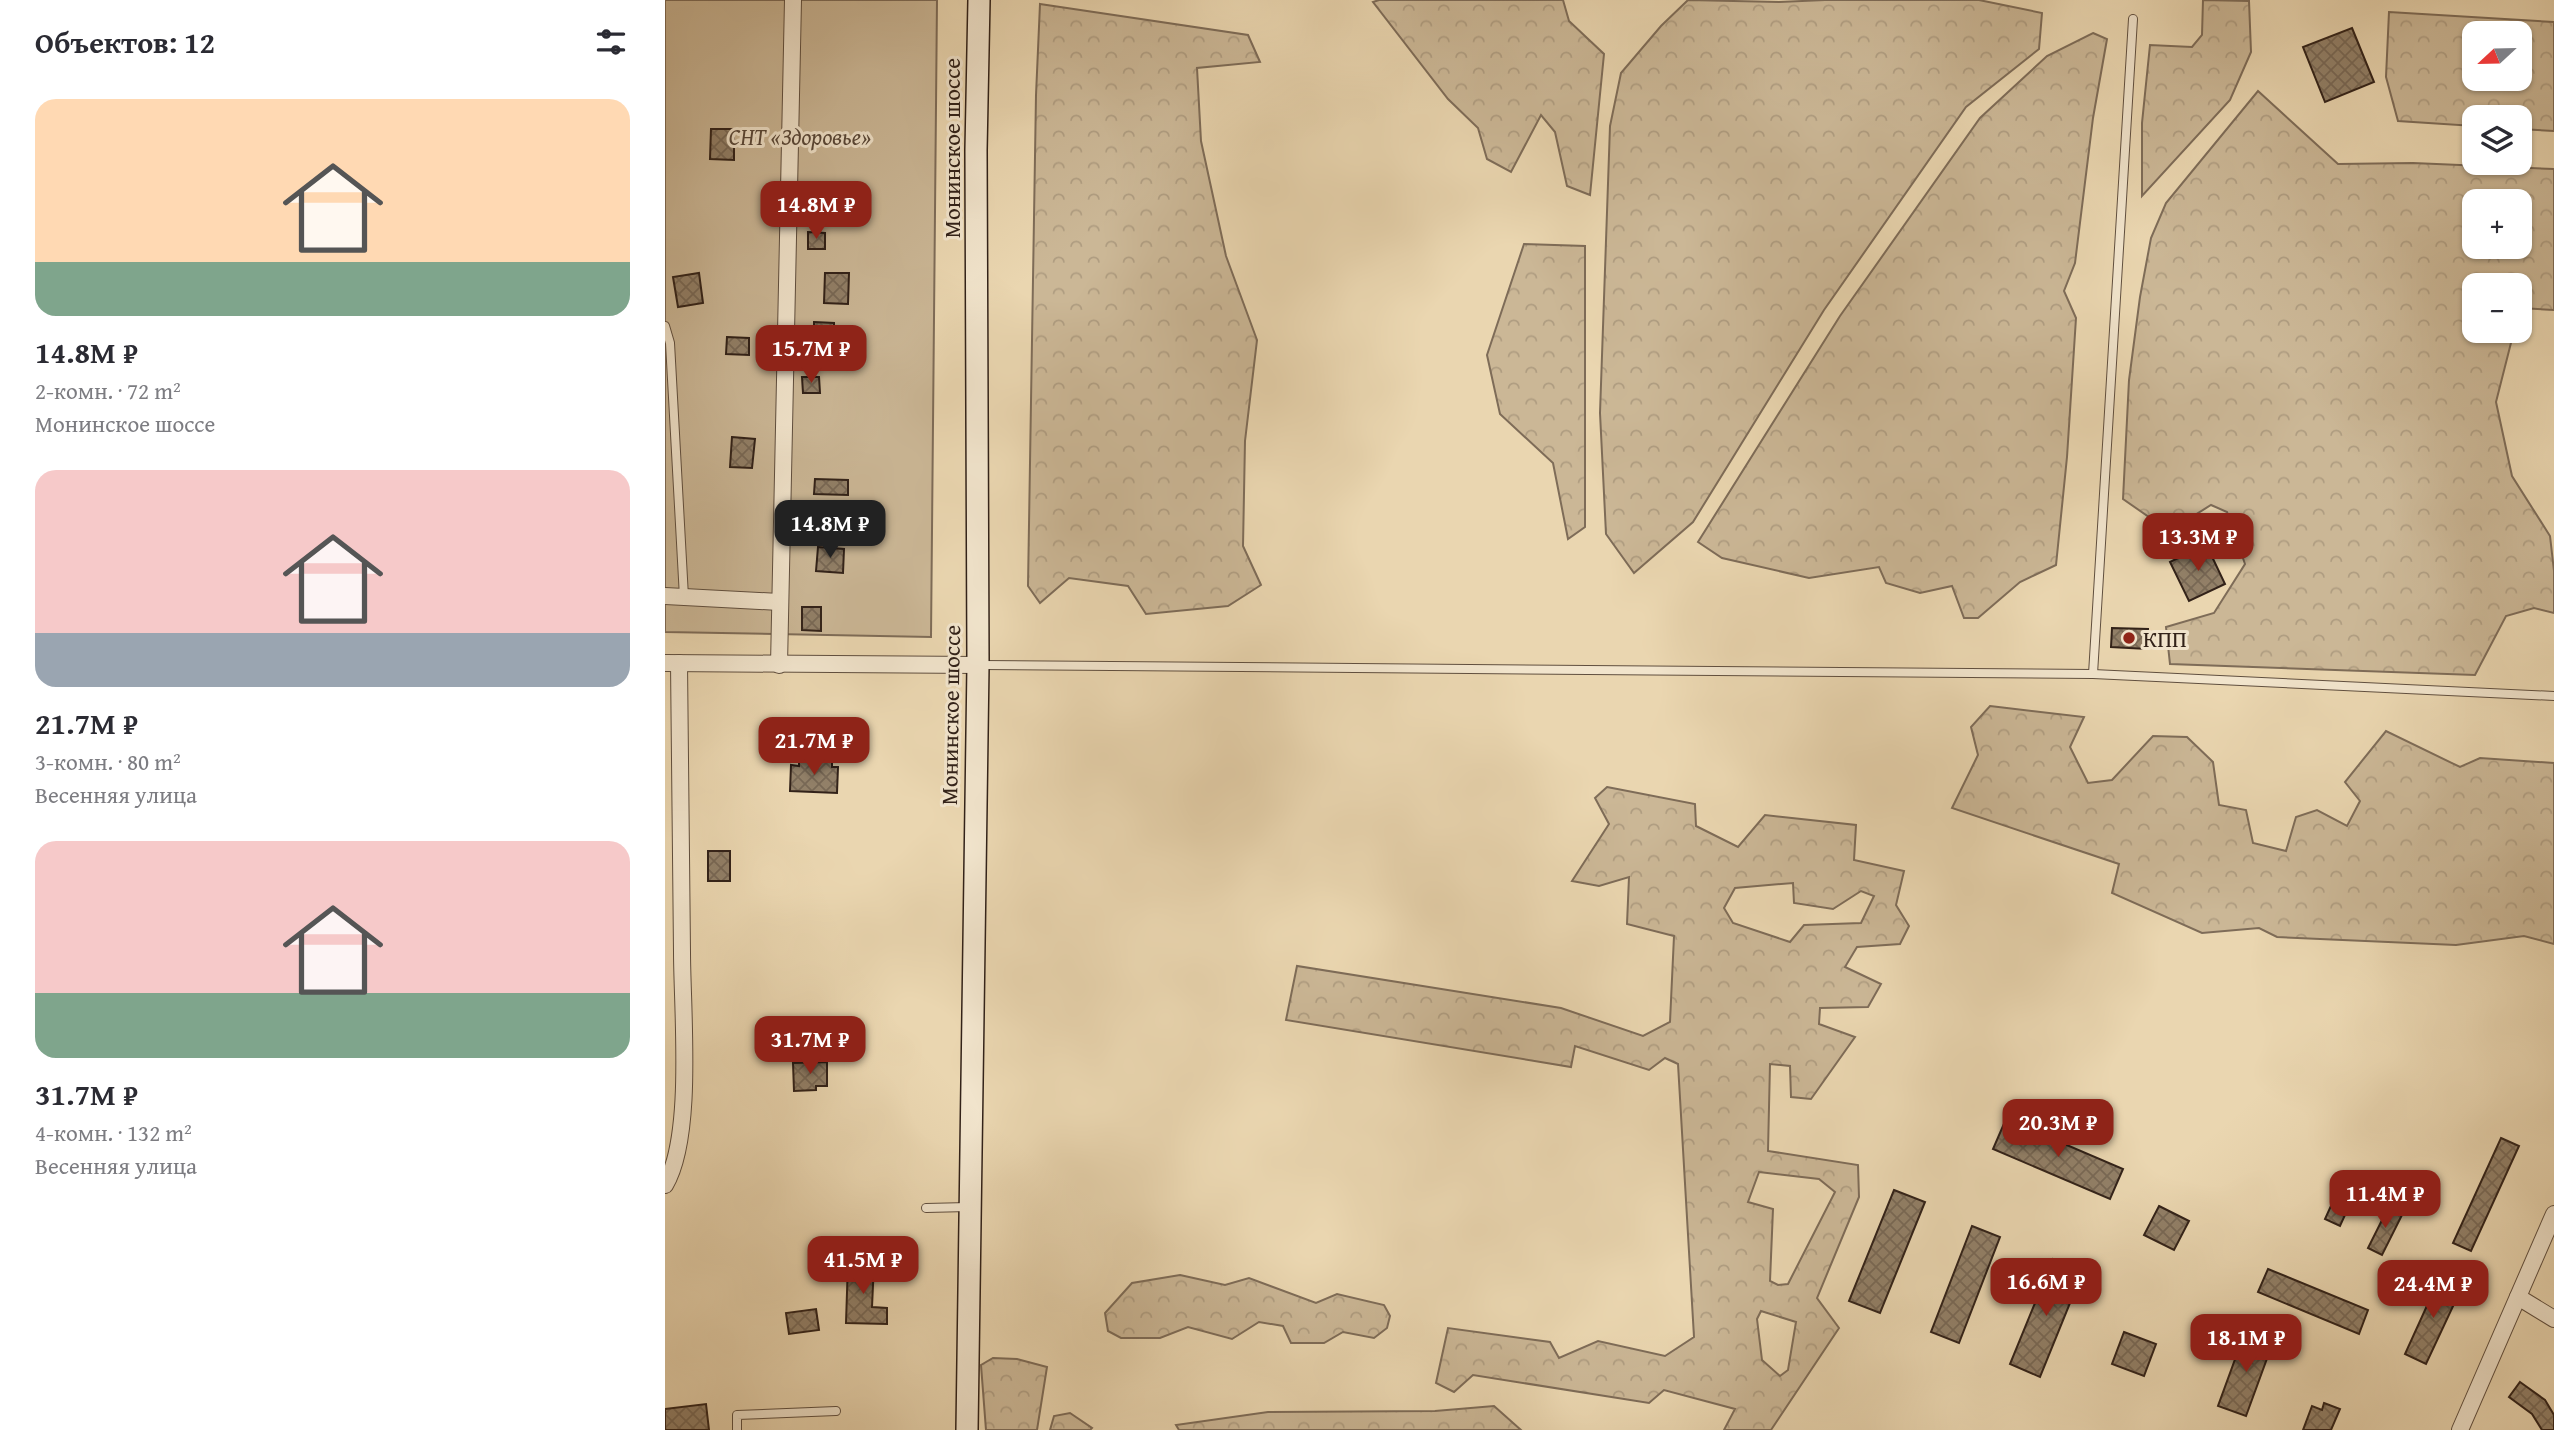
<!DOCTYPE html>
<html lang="ru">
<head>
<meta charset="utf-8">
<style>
  :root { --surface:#fff; --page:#f7f7f7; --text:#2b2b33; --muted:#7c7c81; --accent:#8f2418 }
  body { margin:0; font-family:"Gentium Book Plus",serif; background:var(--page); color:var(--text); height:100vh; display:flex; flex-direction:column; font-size:26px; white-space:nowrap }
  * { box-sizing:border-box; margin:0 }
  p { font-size:23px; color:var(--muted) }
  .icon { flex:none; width:38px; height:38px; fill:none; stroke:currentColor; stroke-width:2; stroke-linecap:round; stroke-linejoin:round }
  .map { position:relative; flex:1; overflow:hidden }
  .drawer { display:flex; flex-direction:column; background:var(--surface); width:665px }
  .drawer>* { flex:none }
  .needle { width:46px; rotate:248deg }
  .tools { position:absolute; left:1797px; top:21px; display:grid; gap:14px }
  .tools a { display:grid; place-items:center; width:70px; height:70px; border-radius:14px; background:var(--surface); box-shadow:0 2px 5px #0004; font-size:35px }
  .price { position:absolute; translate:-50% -60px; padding:0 16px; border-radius:14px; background:var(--accent); color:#fff; font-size:23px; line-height:46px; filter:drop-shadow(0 2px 4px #0008) }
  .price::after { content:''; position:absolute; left:50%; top:42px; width:21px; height:16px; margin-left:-10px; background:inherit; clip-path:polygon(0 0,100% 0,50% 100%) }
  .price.current { background:#222; color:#fff }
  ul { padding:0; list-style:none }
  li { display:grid; align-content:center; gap:14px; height:371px; padding:0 35px }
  li span { display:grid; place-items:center; height:217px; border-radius:21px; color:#555 }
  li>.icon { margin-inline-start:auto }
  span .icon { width:126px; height:126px; fill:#fffc; stroke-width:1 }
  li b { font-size:30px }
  h2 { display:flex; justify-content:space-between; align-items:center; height:84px; padding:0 35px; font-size:30px }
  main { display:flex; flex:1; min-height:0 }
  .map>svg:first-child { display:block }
  .forest { fill:url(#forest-crowns); stroke:#7e6c58; stroke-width:2; fill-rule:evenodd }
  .green { fill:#cbb796; stroke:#7e6c58; stroke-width:2 }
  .building { fill:url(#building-cross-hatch); stroke:#322219; stroke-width:2 }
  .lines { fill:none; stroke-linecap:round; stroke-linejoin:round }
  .lane-casing { stroke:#604f3f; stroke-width:10 }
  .street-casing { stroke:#604f3f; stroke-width:18 }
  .secondary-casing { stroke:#322219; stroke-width:24 }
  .lane { stroke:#f1e4cc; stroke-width:8 }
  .street { stroke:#f1e4cc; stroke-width:16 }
  .secondary { stroke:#f1e4cc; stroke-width:21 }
  .poi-dot { fill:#8f2418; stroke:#f1e4cc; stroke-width:2.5 }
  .labels { text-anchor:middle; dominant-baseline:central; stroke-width:6; stroke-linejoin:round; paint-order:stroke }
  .park-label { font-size:23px; font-style:italic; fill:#584738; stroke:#f1e4cc }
  .street-label { font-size:23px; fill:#322219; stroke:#f1e4cc }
  .poi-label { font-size:23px; fill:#322219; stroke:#f1e4cc; text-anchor:start }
</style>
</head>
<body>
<main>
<section class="drawer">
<h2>Объектов: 12<svg class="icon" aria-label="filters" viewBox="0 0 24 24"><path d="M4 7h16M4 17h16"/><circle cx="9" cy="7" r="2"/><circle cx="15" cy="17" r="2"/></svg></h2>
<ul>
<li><span style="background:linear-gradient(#ffd9b3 75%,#7fa58c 0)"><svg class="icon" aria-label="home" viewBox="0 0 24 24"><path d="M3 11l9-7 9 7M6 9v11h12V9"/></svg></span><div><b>14.8M ₽</b><p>2-комн. · 72 m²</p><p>Монинское шоссе</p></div></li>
<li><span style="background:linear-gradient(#f6c9c9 75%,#9aa5b1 0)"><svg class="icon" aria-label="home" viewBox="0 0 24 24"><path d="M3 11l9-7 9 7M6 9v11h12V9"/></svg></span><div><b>21.7M ₽</b><p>3-комн. · 80 m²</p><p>Весенняя улица</p></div></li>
<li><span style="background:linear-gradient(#f6c9c9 70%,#7fa58c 0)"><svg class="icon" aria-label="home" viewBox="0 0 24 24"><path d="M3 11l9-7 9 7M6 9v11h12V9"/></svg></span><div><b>31.7M ₽</b><p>4-комн. · 132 m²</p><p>Весенняя улица</p></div></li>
</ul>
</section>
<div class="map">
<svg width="1889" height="1430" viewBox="0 0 1889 1430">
  <defs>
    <pattern id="forest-crowns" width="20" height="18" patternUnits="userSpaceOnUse" patternTransform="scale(1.75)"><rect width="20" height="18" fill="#cbb796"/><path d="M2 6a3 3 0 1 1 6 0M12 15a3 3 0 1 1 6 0" fill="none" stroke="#af9d81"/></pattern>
    <pattern id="building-cross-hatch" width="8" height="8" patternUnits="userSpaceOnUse" patternTransform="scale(1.75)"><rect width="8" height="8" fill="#928068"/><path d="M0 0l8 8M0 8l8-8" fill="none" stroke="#786855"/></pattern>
  </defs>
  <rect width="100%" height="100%" fill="#ead6b0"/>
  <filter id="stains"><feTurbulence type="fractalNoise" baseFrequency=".00286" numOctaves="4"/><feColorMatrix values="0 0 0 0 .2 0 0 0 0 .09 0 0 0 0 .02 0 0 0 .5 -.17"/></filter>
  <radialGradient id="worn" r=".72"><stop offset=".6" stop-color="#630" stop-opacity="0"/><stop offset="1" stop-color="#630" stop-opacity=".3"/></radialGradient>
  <g class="forest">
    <path d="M714 0H898L904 21 939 54 925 195 902 186 890 132 876 115 846 172 822 159 813 128 783 99 708 2Z"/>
    <path d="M1023 0 1114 2 1160 0H1314L1377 13 1374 49 1301 107 1159 310 1028 522 969 573 941 534 935 413 945 126 956 73 996 26Z"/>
    <path d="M1538 0 1584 1 1586 52 1565 100 1477 196V123L1485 45 1527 47 1537 35Z"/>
    <path d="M375 4 583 35 595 62 532 68 536 141 561 256 592 340 580 441 578 546 596 585 563 606 481 614 463 586 404 578 375 603 363 586 371 95Z"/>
    <path d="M1724 12 1889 22V131L1855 129V117H1810L1809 126 1733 121 1721 77ZM1810 33H1855V79H1810Z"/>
    <path d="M1428 33 1442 39 1428 118 1410 263 1399 291 1411 318 1402 457 1391 565 1355 582 1313 618H1299L1287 586 1255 593 1221 583 1214 567 1144 578 1057 558 1033 542 1175 316 1315 118 1382 56Z"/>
    <path d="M1593 91 1673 164 1748 163 1889 169V310L1855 308V285H1810V331H1849L1831 402 1847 476 1885 536 1889 571V613L1869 608 1841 616 1810 675 1505 664 1501 627 1549 613 1580 564 1562 512 1546 505 1504 531 1458 499 1464 380 1475 297 1486 238 1501 203ZM1810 201H1855V247H1810Z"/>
    <path d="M859 244 920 246V527L903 539 888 463 835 414 822 355Z"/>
    <path d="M1325 706 1419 717 1405 747 1423 783 1447 780 1488 736 1522 737 1548 762 1554 805 1581 810 1588 843 1621 851 1631 817 1652 810 1682 826 1695 801 1680 782 1721 731 1795 767 1815 758 1889 763V944L1859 936 1791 945 1612 937 1594 928 1537 933 1447 893 1454 864 1287 808 1313 755 1306 727Z"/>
    <path d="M942 787 1030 804 1031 826 1073 847 1100 815 1191 825 1189 860 1239 871 1231 905 1244 926 1235 944 1192 947 1180 967 1216 984 1203 1007 1155 1008 1154 1024 1190 1037 1146 1099 1126 1097 1125 1066 1105 1064 1103 1151 1193 1165 1194 1197 1152 1298 1174 1328 1106 1430H1059L1070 1409 999 1390 984 1403 808 1375 789 1392 771 1383 783 1328 885 1342 894 1358 933 1341 1000 1356 1029 1337 1013 1064 1000 1058 984 1070 910 1046 906 1067 621 1020 632 966 896 1008 978 1036 1005 1022 1009 936 962 924 964 877 934 886 907 881 944 824 930 798ZM1128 883 1129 903 1168 909 1196 891 1209 896 1196 923 1139 925 1125 942 1068 923 1059 908 1070 888ZM1094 1172 1154 1179 1170 1192 1123 1284 1113 1285 1105 1281 1108 1209 1083 1202ZM1096 1311 1131 1322 1123 1370 1115 1376 1097 1360 1092 1319Z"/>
    <path d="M515 1275 560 1285 584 1278 651 1303 672 1294 719 1305 725 1316 722 1328 709 1338 678 1332 659 1343H626L618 1326 594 1322 567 1339 523 1327 495 1338H456L443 1331 440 1313 467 1283Z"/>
    <path d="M328 1358 352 1359 382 1367 372 1430H321L316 1365Z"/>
    <path d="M829 1406 856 1430H514L511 1425 603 1412 770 1411Z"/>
    <path d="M405 1413 427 1428 425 1430H385L389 1416Z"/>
  </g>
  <path class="green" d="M0 0H272L266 637 0 632Z"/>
  <g class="building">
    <path d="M1687 28 1709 82 1660 102 1638 47Z"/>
    <path d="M46 129H69V160L45 159Z"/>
    <path d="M143 232 160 233V249H143Z"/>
    <path d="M34 273 38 303 13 307 8 277Z"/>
    <path d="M160 273H184L183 304 159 303Z"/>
    <path d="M149 322 169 323V347H149Z"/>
    <path d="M62 337 84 338V355L61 354Z"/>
    <path d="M137 377H154L155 393H138Z"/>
    <path d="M67 437 90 439 87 468 65 467Z"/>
    <path d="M150 479 183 480V495L149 494Z"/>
    <path d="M1541 544 1560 584 1524 601 1505 562Z"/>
    <path d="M153 547 179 549 178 573 151 571Z"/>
    <path d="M137 607H156V631L137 630Z"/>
    <path d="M1447 628 1483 629 1482 649 1446 647Z"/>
    <path d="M134 761 167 762V767H173L172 793 125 791 126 765 134 766Z"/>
    <rect x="43" y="851" width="22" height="30"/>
    <path d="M162 1062V1086H151V1090L129 1091 128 1063Z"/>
    <path d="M1341 1119 1458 1169 1445 1199 1328 1149Z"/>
    <path d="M1836 1138 1854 1146 1806 1251 1788 1243Z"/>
    <path d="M1675 1186 1690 1193 1675 1226 1660 1219Z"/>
    <path d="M1229 1190 1260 1202 1215 1313 1184 1301Z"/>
    <path d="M1494 1206 1524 1221 1509 1250 1479 1235Z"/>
    <path d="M1724 1206 1738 1213 1717 1255 1703 1248Z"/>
    <path d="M1307 1226 1335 1237 1294 1343 1266 1332Z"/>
    <path d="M1388 1259 1418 1271 1375 1377 1345 1364Z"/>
    <path d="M183 1262 209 1263 207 1307 222 1308V1324L181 1323Z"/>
    <path d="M1603 1269 1703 1310 1694 1334 1593 1292Z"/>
    <path d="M1775 1277 1797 1287 1761 1364 1740 1354Z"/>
    <path d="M151 1309 154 1330 124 1334 121 1313Z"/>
    <path d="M1459 1332 1491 1344 1479 1376 1447 1364Z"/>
    <path d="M1580 1332 1608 1342 1581 1416 1553 1406Z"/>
    <path d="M1855 1382 1880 1400 1889 1415V1430H1877L1867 1414 1844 1397Z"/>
    <path d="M1659 1403 1675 1409 1666 1430H1638L1647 1406 1657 1410Z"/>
    <path d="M41 1404 44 1430H0V1409Z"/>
  </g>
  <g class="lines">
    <g class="lane-casing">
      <g id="lane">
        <path d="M0 326 5 343 19 597"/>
        <path d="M316 665 1428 674 1889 696"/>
        <path d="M1428 674 1468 19"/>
        <path d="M261 1208 303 1207"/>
        <path d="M72 1430V1415L171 1411"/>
      </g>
    </g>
    <g class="street-casing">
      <g id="street">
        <path d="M0 596 114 602"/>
        <path d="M0 663 313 665"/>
        <path d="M114 665 128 0"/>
        <path d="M0 1185C29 1137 17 1011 17 952 16 856 15 759 14 663"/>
        <path d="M1853 1297 1889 1319"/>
        <path d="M1795 1430 1889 1214"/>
      </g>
    </g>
    <g class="secondary-casing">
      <path id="secondary" d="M302 1430 313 665 311 150 314 0"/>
    </g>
    <use href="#lane" class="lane"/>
    <use href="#street" class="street"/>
    <use href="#secondary" class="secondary"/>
  </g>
  <circle class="poi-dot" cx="1464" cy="638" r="7"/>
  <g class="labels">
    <g class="park-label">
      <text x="135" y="136">СНТ «Здоровье»</text>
    </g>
    <g class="street-label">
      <text transform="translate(286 148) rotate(-90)">Монинское шоссе</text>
      <text transform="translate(285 715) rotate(-89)">Монинское шоссе</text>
    </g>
    <g class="poi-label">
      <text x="1478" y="638">КПП</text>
    </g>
  </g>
  <rect width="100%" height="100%" filter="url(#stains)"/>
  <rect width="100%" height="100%" fill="url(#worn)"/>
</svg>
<div class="tools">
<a><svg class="needle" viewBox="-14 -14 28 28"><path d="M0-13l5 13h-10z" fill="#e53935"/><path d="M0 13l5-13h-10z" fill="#7c7c81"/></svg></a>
<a><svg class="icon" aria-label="layers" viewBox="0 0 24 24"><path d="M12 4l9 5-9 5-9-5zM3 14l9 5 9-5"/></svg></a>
<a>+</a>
<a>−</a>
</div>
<b class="price" style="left:151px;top:241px">14.8M ₽</b>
<b class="price" style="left:146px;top:385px">15.7M ₽</b>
<b class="price current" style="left:165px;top:560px">14.8M ₽</b>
<b class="price" style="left:1533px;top:573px">13.3M ₽</b>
<b class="price" style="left:149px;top:777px">21.7M ₽</b>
<b class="price" style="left:145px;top:1076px">31.7M ₽</b>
<b class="price" style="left:1393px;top:1159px">20.3M ₽</b>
<b class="price" style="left:1720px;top:1230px">11.4M ₽</b>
<b class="price" style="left:198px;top:1296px">41.5M ₽</b>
<b class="price" style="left:1381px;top:1318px">16.6M ₽</b>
<b class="price" style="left:1768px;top:1320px">24.4M ₽</b>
<b class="price" style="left:1581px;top:1374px">18.1M ₽</b>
</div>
</main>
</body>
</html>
